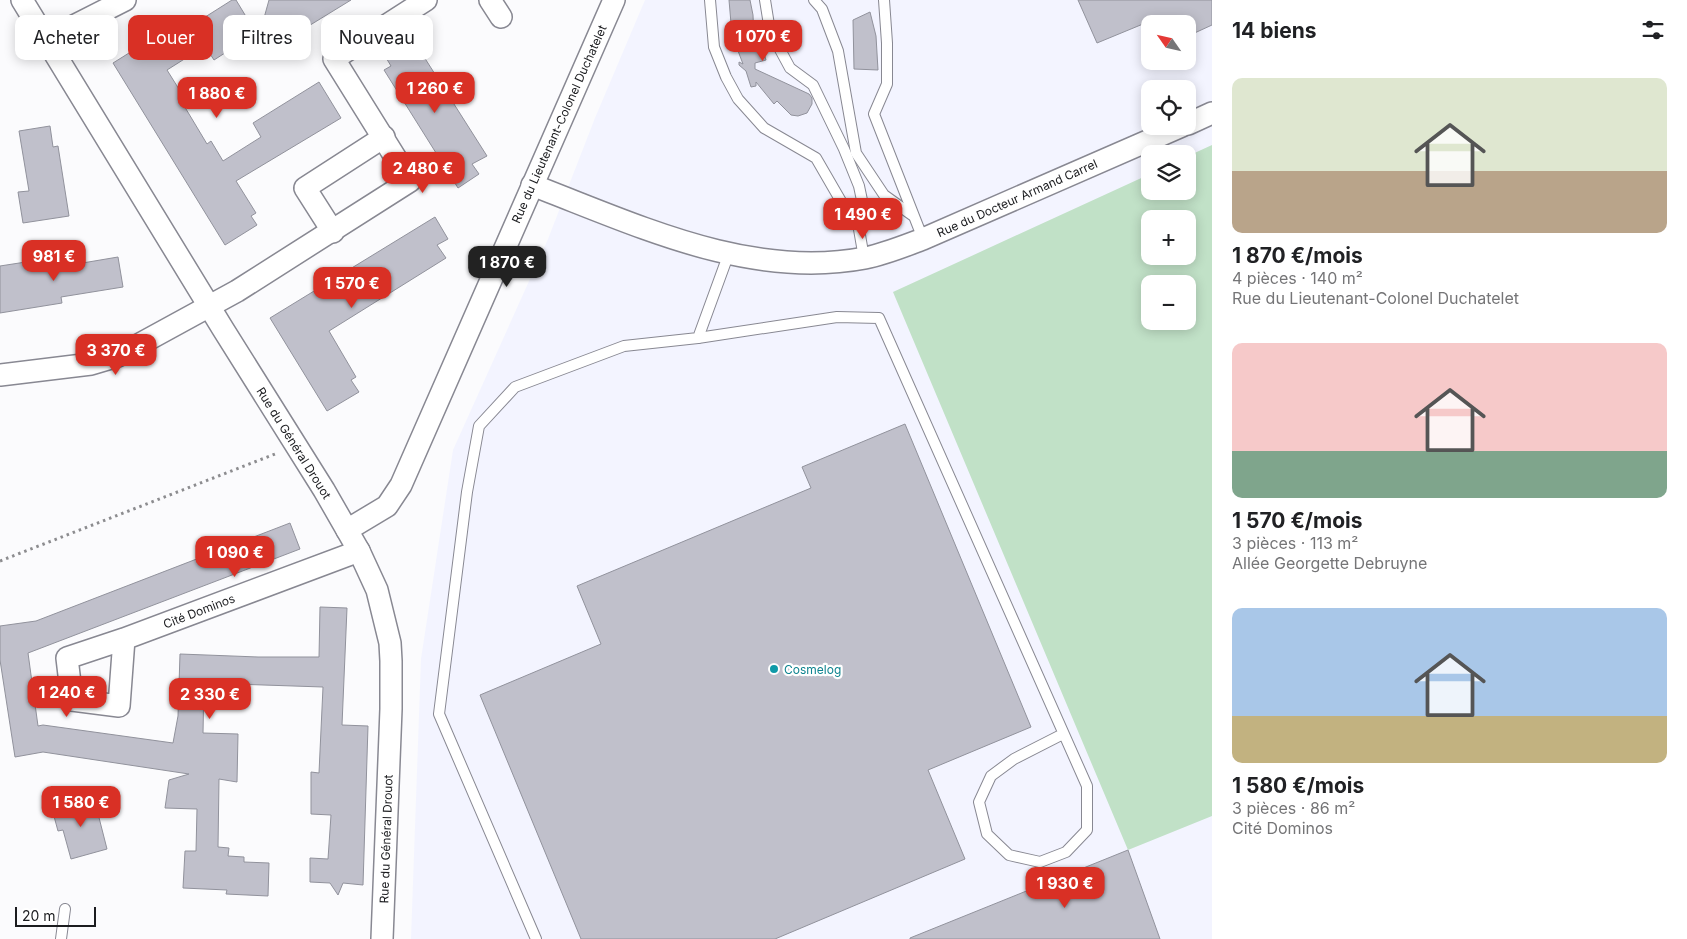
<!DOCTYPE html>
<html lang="fr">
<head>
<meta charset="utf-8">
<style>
  :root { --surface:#fff; --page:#f2f2f2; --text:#202124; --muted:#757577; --accent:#d93025 }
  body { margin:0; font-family:Inter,sans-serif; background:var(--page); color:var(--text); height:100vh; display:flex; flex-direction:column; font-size:19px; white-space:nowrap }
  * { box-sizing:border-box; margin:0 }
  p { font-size:16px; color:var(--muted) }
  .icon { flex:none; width:28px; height:28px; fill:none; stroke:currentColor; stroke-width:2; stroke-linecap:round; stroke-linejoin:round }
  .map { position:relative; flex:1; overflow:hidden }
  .sheet { display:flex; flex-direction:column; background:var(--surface); width:475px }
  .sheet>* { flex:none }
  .banner { position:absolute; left:15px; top:15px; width:475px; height:45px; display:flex; gap:10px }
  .needle { width:32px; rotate:304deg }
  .fabs { position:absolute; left:1141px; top:15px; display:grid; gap:10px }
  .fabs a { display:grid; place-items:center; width:55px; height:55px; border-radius:10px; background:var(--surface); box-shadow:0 2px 12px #0003; font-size:25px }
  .scale { position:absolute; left:15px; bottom:12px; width:81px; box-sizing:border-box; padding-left:5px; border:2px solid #1b1c1f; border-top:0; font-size:14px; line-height:18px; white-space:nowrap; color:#1b1c1f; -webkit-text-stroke:4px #fff; paint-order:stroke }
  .price { position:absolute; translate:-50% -42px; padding:0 11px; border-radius:10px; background:var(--accent); color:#fff; font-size:16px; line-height:32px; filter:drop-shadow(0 1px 2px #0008) }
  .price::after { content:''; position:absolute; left:50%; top:30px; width:15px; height:11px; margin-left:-8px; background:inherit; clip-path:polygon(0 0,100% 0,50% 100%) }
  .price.active { background:#222; color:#fff }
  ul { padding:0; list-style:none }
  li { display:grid; align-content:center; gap:10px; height:265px; padding:0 20px }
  li span { display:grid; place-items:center; height:155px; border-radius:10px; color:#555 }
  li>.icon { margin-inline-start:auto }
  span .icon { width:90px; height:90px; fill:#fffc; stroke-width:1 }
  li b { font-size:21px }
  h2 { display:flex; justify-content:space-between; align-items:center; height:60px; padding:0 20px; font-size:21px }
  .chip { padding:0 18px; border-radius:10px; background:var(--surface); box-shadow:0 2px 12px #0003; font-size:18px; line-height:45px }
  .chip.active { background:var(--accent); color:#fff }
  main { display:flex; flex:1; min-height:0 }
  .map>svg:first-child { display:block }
  .built { fill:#f3f4ff; fill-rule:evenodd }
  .green { fill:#c1e1c7; fill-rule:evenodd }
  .building { fill:#c0c0cb; stroke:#91929c }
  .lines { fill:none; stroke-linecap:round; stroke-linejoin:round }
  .service-casing { stroke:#888892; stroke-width:12 }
  .minor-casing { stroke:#888892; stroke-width:24 }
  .path { stroke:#8c8c8f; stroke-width:3; stroke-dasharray:2.5 4; stroke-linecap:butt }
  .service { stroke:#fff; stroke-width:10 }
  .minor { stroke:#fff; stroke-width:21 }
  .culture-dot { fill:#0f9aa8; stroke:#fff; stroke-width:2 }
  .labels { text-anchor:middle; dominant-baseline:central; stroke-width:4.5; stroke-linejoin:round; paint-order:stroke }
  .street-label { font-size:12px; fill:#1b1c1f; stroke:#fff }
  .culture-label { font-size:12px; fill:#0d838f; stroke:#fff; text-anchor:start }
</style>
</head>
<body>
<main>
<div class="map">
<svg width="1212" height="939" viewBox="0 0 1212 939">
  <rect width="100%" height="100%" fill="#fbfbfd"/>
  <path class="built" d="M645 0H1212V939H411L421 659 453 450 548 239 595 118ZM1150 24H1188V61H1150ZM1150 89H1188V126H1150ZM1150 154H1188V191H1150ZM1150 219H1188V256H1150ZM1150 284H1188V321H1150Z"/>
  <path class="green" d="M1212 145V816L1128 850 893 292 1150 174V191H1188V156ZM1150 219H1188V256H1150ZM1150 284H1188V321H1150Z"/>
  <g class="building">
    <path d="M232 0H236L256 33 214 60 205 46 167 70 187 102 183 104 207 144 211 141 223 161 261 137 253 123 319 82 341 118 236 181 256 213 251 216 257 225 225 245 113 63 145 43 150 52Z"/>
    <path d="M269 0H351L307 27 264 18Z"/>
    <path d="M729 0H750L753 15 754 39 759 37 766 60 755 63V69L809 94 812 98V104L807 113 798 116 791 115 777 101 774 104 756 82V86L751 87 746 71 739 65V62L743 64 732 35Z"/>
    <path d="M1078 0H1212V25L1188 36V24H1143L1097 43Z"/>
    <path d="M870 12 876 36 878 70 854 69 853 20Z"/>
    <path d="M406 43 412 53 419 49 487 156 472 164 479 174 458 188 384 70 391 66 385 56Z"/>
    <path d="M50 126 53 147 58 146 69 216 23 223 18 192 29 191 19 131Z"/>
    <path d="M435 217 448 239 437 245 446 258 329 331 356 377 351 380 359 392 327 411 270 318Z"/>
    <path d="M118 257 123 287 61 297 62 303 0 313V266L45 259 47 269Z"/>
    <path d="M905 424 1031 727 928 770 965 859 775 939H581L480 695 601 644 577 586 811 488 802 467Z"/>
    <path d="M290 523 300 549 28 653 38 726 43 725 173 743 178 716 180 654 258 657H319L320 607 347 608 342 725 368 726 363 885 343 883 338 895 330 883 310 882V858L328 859 331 815 311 814V772L319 773 323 687 204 683 203 733 238 734 237 782 219 779 218 847 229 848 228 856 244 857V862L269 863 268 896 226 894 227 890 183 888 185 851H196L197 809 165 808 169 780 189 774 43 752 15 757 0 660V626L36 621Z"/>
    <path d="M94 798 107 849 71 859 63 830 58 831 52 809Z"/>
    <path d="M1128 850 1160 939H910V938Z"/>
  </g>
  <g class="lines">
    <g class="service-casing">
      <g id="service">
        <path d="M710 0 714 47 726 77 738 99 764 128 816 158 842 203 857 218 864 258"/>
        <path d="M765 0 770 31 790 68 813 85 844 149 859 186 863 205 857 218"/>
        <path d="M814 0 822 9 838 51 856 153 884 195 912 215"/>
        <path d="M884 0 887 43V84L874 114 923 239"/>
        <path d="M698 338 837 317 879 318 1087 786V830L1066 852 1040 862 1009 855 987 834 979 802 991 776 1014 759 1063 734"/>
        <path d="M61 939 65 909"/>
        <path d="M536 939 439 714 467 492 479 426 515 387 624 346 698 338 729 253"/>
      </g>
    </g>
    <g class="minor-casing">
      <g id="minor">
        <path d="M22 0 223 329 324 490 359 551 377 590 390 643 391 661V709L382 939"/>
        <path d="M490 0 501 17"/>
        <path d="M46 40 125 0"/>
        <path d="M1188 124 1212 113"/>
        <path d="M532 185C637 225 750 280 865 258 885 254 904 246 923 239L1182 126"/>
        <path d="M333 232 305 188 384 137"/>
        <path d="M0 375 91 364 118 356 237 291 410 181 334 59 426 0"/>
        <path d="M347 530 387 506 401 485 614 0"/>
        <path d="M124 639 119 706 72 700 67 658 124 639 359 551"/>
      </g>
    </g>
    <path class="path" d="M0 561 275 454"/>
    <use href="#service" class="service"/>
    <use href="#minor" class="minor"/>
  </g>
  <circle class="culture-dot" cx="774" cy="669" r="5"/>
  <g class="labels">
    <g class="street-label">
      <text transform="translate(559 124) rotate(-66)">Rue du Lieutenant-Colonel Duchatelet</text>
      <text transform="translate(1017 198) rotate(-24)">Rue du Docteur Armand Carrel</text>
      <text transform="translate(294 443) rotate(58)">Rue du Général Drouot</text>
      <text transform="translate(199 611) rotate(-21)">Cité Dominos</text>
      <text transform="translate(386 839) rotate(-88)">Rue du Général Drouot</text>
    </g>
    <g class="culture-label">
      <text x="784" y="669">Cosmelog</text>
    </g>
  </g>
</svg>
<div class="fabs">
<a><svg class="needle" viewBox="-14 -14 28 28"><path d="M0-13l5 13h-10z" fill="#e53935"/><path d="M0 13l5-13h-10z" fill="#757577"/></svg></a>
<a><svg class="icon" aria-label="locate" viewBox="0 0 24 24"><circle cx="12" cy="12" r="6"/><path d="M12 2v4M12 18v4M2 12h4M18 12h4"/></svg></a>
<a><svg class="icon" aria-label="layers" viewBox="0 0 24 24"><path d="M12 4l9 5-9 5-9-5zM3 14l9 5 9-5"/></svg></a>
<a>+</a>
<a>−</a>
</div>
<div class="scale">20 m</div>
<b class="price" style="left:763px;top:62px">1 070 €</b>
<b class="price" style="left:435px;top:114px">1 260 €</b>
<b class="price" style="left:217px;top:119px">1 880 €</b>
<b class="price" style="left:423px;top:194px">2 480 €</b>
<b class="price" style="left:863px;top:240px">1 490 €</b>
<b class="price" style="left:54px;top:282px">981 €</b>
<b class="price active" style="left:507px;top:288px">1 870 €</b>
<b class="price" style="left:352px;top:309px">1 570 €</b>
<b class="price" style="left:116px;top:376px">3 370 €</b>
<b class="price" style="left:235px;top:578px">1 090 €</b>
<b class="price" style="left:67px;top:718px">1 240 €</b>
<b class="price" style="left:210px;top:720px">2 330 €</b>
<b class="price" style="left:81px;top:828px">1 580 €</b>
<b class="price" style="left:1065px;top:909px">1 930 €</b>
<div class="banner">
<a class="chip">Acheter</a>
<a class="chip active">Louer</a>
<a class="chip">Filtres</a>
<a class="chip">Nouveau</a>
</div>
</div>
<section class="sheet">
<h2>14 biens<svg class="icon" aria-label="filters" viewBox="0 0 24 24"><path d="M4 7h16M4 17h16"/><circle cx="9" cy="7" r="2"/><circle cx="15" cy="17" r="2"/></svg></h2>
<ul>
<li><span style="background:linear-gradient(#dfe7d0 60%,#b9a48a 0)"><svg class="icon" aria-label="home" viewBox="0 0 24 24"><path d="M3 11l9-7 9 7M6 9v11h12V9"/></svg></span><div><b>1 870 €/mois</b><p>4 pièces · 140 m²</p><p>Rue du Lieutenant-Colonel Duchatelet</p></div></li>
<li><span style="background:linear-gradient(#f6c9c9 70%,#7fa58c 0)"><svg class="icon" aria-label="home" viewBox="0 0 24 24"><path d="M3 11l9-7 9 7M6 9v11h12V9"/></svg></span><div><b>1 570 €/mois</b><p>3 pièces · 113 m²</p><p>Allée Georgette Debruyne</p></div></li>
<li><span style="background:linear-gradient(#a9c7e8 70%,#c2b280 0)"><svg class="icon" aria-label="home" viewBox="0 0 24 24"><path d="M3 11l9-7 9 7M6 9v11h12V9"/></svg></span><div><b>1 580 €/mois</b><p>3 pièces · 86 m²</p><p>Cité Dominos</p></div></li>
</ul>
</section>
</main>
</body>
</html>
